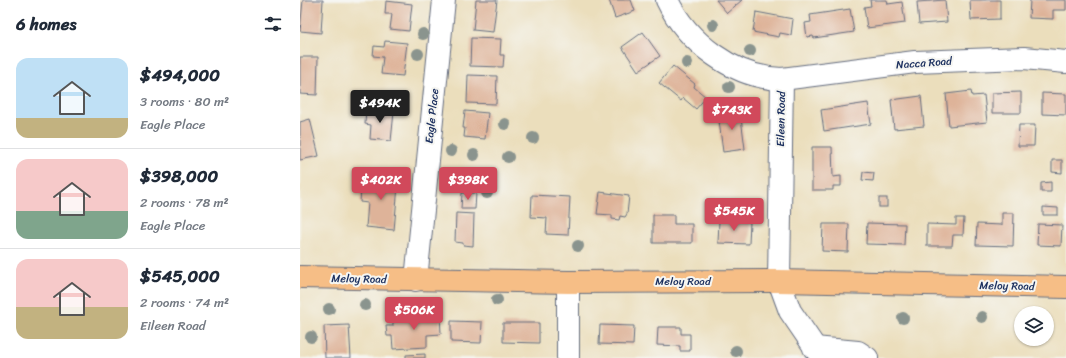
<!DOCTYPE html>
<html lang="en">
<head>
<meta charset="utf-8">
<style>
  :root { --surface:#fff; --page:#f6f6f7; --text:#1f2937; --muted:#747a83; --line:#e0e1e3; --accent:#d1495b }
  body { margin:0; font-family:Sriracha,sans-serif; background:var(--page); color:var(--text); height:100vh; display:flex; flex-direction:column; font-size:15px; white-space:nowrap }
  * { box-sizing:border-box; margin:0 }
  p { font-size:13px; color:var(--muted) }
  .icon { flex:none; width:22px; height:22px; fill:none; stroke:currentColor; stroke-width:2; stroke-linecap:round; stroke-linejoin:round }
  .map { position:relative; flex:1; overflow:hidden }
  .sheet { display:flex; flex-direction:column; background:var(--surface); width:300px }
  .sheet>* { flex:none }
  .controls { position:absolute; left:714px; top:306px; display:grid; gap:8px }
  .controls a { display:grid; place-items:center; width:40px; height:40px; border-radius:50%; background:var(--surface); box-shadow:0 1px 3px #0004; font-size:20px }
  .price { position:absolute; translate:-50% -34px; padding:0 9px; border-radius:4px; background:var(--accent); color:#fff; font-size:13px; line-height:26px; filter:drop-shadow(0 1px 2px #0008) }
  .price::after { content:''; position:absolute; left:50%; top:24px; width:12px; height:9px; margin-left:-6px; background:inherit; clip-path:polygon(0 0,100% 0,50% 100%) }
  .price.on { background:#222; color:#fff }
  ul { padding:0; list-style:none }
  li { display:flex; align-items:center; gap:12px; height:100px; padding:0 16px }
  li+li { border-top:1px solid var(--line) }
  li span { display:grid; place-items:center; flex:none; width:112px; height:80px; border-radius:12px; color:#555 }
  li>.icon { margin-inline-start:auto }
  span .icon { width:48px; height:48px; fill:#fffc; stroke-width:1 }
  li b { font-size:17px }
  h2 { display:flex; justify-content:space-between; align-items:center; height:48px; padding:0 16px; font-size:17px }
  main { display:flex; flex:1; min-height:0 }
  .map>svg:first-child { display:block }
  .building { fill:#deb399 }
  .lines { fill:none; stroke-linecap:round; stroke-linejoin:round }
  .minor-casing { stroke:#646c7f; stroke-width:24 }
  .major-casing { stroke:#646c7f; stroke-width:24 }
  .minor { stroke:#fff; stroke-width:22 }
  .major { stroke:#f6be86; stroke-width:22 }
  .tree { fill:#8a948e }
  .labels { text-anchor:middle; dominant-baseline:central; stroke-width:4; stroke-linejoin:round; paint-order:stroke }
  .street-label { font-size:11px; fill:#1b2f5e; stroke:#f6f6f2 }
</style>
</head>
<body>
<main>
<section class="sheet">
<h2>6 homes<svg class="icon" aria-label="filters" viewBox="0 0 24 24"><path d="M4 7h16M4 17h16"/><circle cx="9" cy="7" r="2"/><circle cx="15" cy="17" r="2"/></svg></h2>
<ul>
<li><span style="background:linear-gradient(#bfe0f5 75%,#c2b280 0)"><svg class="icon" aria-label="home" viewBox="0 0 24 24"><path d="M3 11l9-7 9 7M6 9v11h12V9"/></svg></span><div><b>$494,000</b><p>3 rooms · 80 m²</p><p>Eagle Place</p></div></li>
<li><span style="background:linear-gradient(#f6c9c9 65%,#7fa58c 0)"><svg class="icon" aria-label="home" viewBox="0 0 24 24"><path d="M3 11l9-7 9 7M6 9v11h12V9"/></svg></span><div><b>$398,000</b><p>2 rooms · 78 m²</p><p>Eagle Place</p></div></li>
<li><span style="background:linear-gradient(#f6c9c9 60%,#c2b280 0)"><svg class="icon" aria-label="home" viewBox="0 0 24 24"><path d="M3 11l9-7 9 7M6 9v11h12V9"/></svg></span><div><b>$545,000</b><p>2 rooms · 74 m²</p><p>Eileen Road</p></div></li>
</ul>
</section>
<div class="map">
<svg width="766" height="358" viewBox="0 0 766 358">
  <rect width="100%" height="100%" fill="#f6f6f2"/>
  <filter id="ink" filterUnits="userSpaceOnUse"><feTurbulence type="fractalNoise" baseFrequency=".025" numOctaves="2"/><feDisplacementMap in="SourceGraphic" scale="8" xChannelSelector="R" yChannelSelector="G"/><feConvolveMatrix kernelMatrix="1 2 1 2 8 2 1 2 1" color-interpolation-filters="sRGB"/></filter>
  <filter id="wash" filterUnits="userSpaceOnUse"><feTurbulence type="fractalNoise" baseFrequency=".012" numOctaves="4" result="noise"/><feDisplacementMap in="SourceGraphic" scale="16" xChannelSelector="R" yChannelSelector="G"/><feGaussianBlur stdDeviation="0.9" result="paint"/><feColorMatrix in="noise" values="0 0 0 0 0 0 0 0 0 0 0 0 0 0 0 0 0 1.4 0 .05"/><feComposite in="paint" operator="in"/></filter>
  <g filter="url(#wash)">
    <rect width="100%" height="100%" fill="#ebdebc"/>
    <g id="blocks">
      <g class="building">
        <path d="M3 0H23L21 33 0 31Z"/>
        <path d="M176 0H197L193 32 173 30Z"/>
        <path d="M309 0H331L335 11 315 18Z"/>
        <path d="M416 0H442L427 13Z"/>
        <path d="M570 0H587L588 4 602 2 605 23 567 28 564 7 571 6Z"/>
        <path d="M645 0 647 22 619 24 617 2Z"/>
        <path d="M670 0H700V19L671 20Z"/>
        <path d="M730 0H766V10H753V19L729 18Z"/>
        <path d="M86 1 112 4 109 31 90 29 92 14H85Z"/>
        <path d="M550 9 554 32 514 38 513 36 507 37 505 23 511 22 510 15Z"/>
        <path d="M456 12 493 19 491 35 480 33 479 37 453 32Z"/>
        <path d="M343 32 360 56 338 71 322 47Z"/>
        <path d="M171 38 201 39 200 55H204L203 67 170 66Z"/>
        <path d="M85 41 107 43 103 76 81 74 83 57 73 56 74 46 84 47Z"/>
        <path d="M0 57H18L17 95 0 94Z"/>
        <path d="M373 66 395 84 394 87 406 97 396 109 383 98 381 101 359 83Z"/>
        <path d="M168 75 197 76 196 104 167 103Z"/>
        <path d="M671 91 672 96 684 95 687 122 649 126 646 94Z"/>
        <path d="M721 92V113H692V93Z"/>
        <path d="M742 93 766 94V115L742 114Z"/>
        <path d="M621 96 624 126 594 129 591 100Z"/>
        <path d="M568 103 571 124 524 131 521 110Z"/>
        <path d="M66 108 94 112 91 141 70 139 71 125 65 124Z"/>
        <path d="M440 110 445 149 423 152 418 113Z"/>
        <path d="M165 111 188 113 185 139 164 137 165 128H163Z"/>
        <path d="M10 119 19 156 0 160V122Z"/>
        <path d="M719 125H735L734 146H718Z"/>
        <path d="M512 147H532L533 177 541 176V186H533V190H512Z"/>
        <path d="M752 160H762V173L752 172Z"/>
        <path d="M563 172 574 173 573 181 562 180Z"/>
        <path d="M71 173 99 175 94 230 66 227 68 203 60 202 61 190H70Z"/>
        <path d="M751 182V192H741V183Z"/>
        <path d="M300 192 329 196 327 214 325 217 320 216 319 220 312 219V215L297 214Z"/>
        <path d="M162 193H176L175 209H161Z"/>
        <path d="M232 195 270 197 268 235 246 234 247 218 231 217Z"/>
        <rect x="579" y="198" width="8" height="9"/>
        <path d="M743 207 758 208V215H743Z"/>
        <path d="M156 213 174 214 173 246 163 245V243L155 242Z"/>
        <path d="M702 213H714L713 246 676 245 677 224 702 225Z"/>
        <path d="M353 215H374V224H392V243H353Z"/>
        <path d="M656 218H664L663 235H653L652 246H627V224L656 225Z"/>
        <path d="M419 221 450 222 449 244 418 243Z"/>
        <path d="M567 223 605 224 604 245 566 244Z"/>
        <path d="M523 224H549L548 252 522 251Z"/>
        <path d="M738 224 762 225 761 246 737 245Z"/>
        <path d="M140 314 141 334 127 335V347L93 349 92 336H87L86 326H93V322L103 321V316Z"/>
        <path d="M151 321 182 322 181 343 151 342Z"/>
        <path d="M203 323H239V343L203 342Z"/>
        <path d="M49 325 51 358H25L24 326Z"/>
        <path d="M300 325 334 326 333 345 299 344Z"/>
        <path d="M358 327H381V334H390V351H380V346L357 345Z"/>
        <path d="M125 354V358H106V355Z"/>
      </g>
    </g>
  </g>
  <g filter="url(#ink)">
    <use href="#blocks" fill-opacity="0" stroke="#646c7f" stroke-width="1"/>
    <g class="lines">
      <g class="minor-casing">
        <g id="minor">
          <path d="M367 0C387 42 434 78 482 79L615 62 724 58 766 62"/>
          <path d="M482 79 479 281 490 311 522 358"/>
          <path d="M116 280 144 0"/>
          <path d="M514 348 558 352 567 358"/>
          <path d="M268 358V282"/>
        </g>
      </g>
      <g class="major-casing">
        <path id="major" d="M0 277 268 282 479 281 766 287"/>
      </g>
      <use href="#minor" class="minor"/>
      <use href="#major" class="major"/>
    </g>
    <g class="tree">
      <circle cx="413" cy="25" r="6"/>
      <circle cx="123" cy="34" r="6"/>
      <circle cx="450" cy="51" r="6"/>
      <circle cx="118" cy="54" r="6"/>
      <circle cx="387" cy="63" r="6"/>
      <circle cx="429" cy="87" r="6"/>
      <circle cx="205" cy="124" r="6"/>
      <circle cx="233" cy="138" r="6"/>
      <circle cx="151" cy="151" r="6"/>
      <circle cx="174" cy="155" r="6"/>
      <circle cx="208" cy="157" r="6"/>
      <circle cx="187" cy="193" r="6"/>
      <circle cx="278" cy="246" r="6"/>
      <circle cx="197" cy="300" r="6"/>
      <circle cx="65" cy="305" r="6"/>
      <circle cx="29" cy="309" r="6"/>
      <circle cx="682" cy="317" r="6"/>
      <circle cx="603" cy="318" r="6"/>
      <circle cx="11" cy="337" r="6"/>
      <circle cx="436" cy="351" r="6"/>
    </g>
  </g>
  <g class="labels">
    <g class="street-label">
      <text transform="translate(624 63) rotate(-4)">Nacca Road</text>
      <text transform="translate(132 116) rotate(-84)">Eagle Place</text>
      <text transform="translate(481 119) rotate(-89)">Eileen Road</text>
      <text transform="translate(59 279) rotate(1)">Meloy Road</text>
      <text x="383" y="281">Meloy Road</text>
      <text transform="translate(707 286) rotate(1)">Meloy Road</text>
    </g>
  </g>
</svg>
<div class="controls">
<a><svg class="icon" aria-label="layers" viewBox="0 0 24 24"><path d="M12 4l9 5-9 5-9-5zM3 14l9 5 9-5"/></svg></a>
</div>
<b class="price on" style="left:80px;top:124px">$494K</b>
<b class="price" style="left:432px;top:131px">$743K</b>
<b class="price" style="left:81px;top:201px">$402K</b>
<b class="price" style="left:168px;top:201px">$398K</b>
<b class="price" style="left:434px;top:232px">$545K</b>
<b class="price" style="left:114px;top:331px">$506K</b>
</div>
</main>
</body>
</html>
